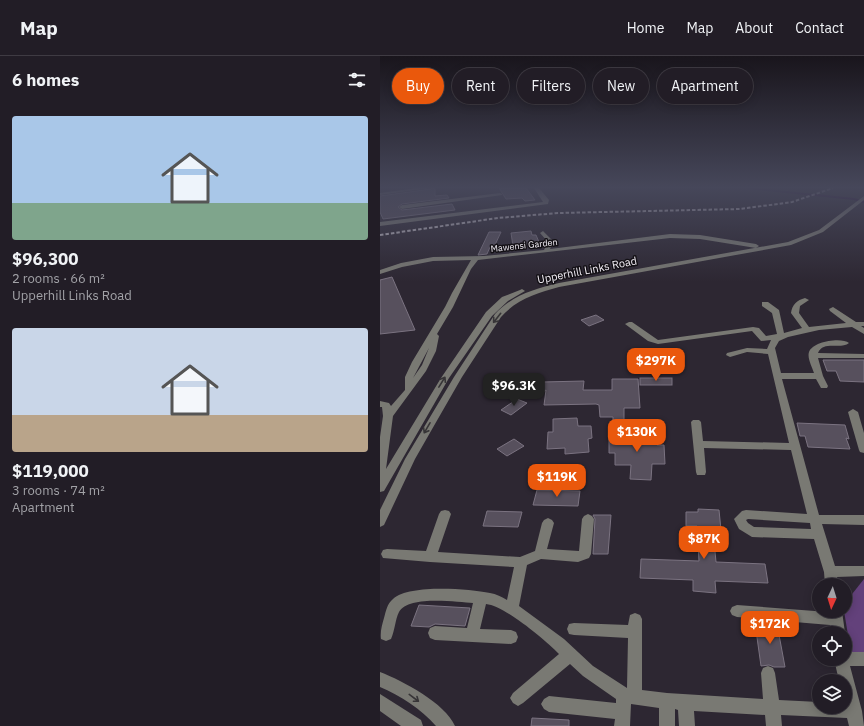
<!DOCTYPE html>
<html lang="en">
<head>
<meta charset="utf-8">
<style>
  :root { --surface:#221d26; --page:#2e2a32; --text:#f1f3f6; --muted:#a2a2a7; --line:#3f3b43; --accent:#ea580c }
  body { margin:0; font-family:"IBM Plex Sans",sans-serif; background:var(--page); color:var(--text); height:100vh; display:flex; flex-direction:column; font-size:15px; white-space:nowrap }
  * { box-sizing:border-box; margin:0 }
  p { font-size:13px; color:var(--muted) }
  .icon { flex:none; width:22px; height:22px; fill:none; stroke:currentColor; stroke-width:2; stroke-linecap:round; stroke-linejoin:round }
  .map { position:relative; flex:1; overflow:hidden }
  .panel { display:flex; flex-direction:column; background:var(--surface); width:380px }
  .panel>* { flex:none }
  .top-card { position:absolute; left:12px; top:12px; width:380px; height:36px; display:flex; gap:8px }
  .needle { width:26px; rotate:184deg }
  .tools { position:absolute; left:432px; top:522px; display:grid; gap:8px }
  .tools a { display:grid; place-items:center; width:40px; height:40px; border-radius:50%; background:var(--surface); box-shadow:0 2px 10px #0003,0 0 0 1px var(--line); font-size:20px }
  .price { position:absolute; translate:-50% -34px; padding:0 9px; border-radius:8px; background:var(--accent); color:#fff; font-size:13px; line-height:26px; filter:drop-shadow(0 1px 2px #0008) }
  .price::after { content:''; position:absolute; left:50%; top:24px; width:12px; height:9px; margin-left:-6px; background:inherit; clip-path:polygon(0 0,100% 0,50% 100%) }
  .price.active { background:#222; color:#fff }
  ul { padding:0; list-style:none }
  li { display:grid; align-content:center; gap:8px; height:212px; padding:0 12px }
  li span { display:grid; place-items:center; height:124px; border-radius:4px; color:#555 }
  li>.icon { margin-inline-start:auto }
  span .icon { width:72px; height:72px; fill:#fffc; stroke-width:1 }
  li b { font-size:17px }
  h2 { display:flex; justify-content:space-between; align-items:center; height:48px; padding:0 12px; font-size:17px }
  .tag { padding:0 14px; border-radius:18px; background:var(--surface); box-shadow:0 2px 10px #0003,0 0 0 1px var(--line); font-size:14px; line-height:36px }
  .tag.active { background:var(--accent); color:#fff }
  header { display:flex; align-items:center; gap:24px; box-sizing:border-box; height:56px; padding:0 20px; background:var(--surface); border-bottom:1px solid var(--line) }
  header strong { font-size:19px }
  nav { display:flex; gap:22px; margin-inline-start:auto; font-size:14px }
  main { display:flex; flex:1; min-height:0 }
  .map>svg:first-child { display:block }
  .green { fill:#63417b }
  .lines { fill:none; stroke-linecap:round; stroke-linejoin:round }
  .stream { stroke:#210332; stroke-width:2 }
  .building { fill:#57505d; stroke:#7b7381 }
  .minor { fill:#797973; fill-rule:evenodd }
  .rail { stroke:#bdb8c0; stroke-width:2; stroke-dasharray:3.5 2; stroke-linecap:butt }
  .oneway { stroke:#373537 }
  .labels { text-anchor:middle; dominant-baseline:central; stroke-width:3; stroke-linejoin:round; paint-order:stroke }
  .far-street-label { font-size:9px; fill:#f3eff6; stroke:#141116 }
  .street-label { font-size:11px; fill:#f3eff6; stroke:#141116 }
</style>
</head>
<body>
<header>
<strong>Map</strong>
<nav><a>Home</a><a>Map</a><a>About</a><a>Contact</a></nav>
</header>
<main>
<section class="panel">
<h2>6 homes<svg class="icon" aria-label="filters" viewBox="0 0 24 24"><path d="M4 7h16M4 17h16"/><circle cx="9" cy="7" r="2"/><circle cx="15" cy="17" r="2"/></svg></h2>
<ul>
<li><span style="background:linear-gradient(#a9c7e8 70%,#7fa58c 0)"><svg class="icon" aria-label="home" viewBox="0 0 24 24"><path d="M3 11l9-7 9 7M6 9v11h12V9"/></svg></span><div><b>$96,300</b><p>2 rooms · 66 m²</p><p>Upperhill Links Road</p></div></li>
<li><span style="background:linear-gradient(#c9d6e8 70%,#b9a48a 0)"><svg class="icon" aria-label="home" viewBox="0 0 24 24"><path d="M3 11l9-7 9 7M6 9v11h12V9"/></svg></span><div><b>$119,000</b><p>3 rooms · 74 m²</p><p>Apartment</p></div></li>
</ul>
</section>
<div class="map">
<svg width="484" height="670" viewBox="0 0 484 670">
  <rect width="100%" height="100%" fill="#2d2732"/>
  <path class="green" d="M484 523V597H471L464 555 465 547Z"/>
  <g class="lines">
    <path class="stream" d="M367 132 474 143 484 146"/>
  </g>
  <g class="building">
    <path d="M52 132H55V140L67 139 69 142 22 148 18 151 22 154 72 148 75 154 3 163 0 156V140L51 133Z"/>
    <path d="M119 132H146L155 144 145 145 142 142 126 143Z"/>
    <path d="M151 175 152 179H156L159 186 133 190 131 177Z"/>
    <path d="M109 176H121L114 191H110L107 198 98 199Z"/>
    <path d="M12 221 35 274 0 278V224Z"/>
    <path d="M216 259 224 264 209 270 201 264Z"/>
    <path d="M443 304H484V326L460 325 456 315H447Z"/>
    <rect x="260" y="322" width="32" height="7"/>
    <path d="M232 323H258L260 352H244V364H233V361H220L219 349 216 348 164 349 166 334 160 338 162 326 204 325 203 334H232Z"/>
    <path d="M137 343 147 347 131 359 121 354Z"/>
    <path d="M197 362 198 370H211L212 382 208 383 209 396 185 398V392L167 393 168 376H173V363Z"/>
    <path d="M417 367 465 369 469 383 466 382 470 393 428 391 425 380H420Z"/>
    <path d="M251 378H277V389H284L285 408H272L271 424 250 423 251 409H235V397H229V379H251Z"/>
    <path d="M134 383 144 390 127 400 117 393Z"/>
    <path d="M157 434 200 435 198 450 153 449Z"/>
    <path d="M318 453 339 454 341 474H333L336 506 385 508 388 527 335 525 336 537 313 535V524L260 522 261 503 319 505 317 470H306V456H318Z"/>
    <path d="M107 455 142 456 138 471 103 470Z"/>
    <path d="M213 459H231L228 498H213L215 463Z"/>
    <path d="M39 549 90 552 85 570 55 568 49 571 31 570Z"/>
    <path d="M375 567 397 568 405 611H394L389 609 381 610Z"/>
    <path d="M152 662 189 664V670H151Z"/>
  </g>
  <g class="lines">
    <g class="minor">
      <path d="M37 132H51L0 139V137Z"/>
      <path d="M154 132H159L169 144 168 148 0 170V166L163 146Z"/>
      <path d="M120 137 122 138V139L22 153 19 151 22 149Z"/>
      <path d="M484 140V144L443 176 411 189 179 231C157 237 137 243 121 261L82 321 55 368 35 403 4 469 0 471V454L25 403 74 321 115 258C133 239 154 233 179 227L408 186 439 174Z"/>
      <path d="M163 175 174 186 170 193 290 178 320 179 376 188 379 190 376 192 320 183 290 182 98 204 91 213 73 251 57 278 59 280 56 295 46 315 13 360 6 413 61 322 106 256 122 241 140 234 142 233 145 235 128 245 112 260 69 322 4 435 0 436V381L3 360 2 351H0V345L9 347 11 350 25 334V321L32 306 65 251 72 237 91 204 53 205 22 211 0 218V214L21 207 53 201 104 200 164 194 168 186 160 177ZM49 292 42 309 33 322Z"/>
      <path d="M425 242 429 244 420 250 419 257 429 271 466 267 450 255 449 253 453 251 476 266H484V270H481L484 272V278L472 271 439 274 408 281 399 285 395 292 401 317H434C432 311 427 302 429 296 433 285 462 281 469 287 461 294 443 284 438 297L484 298V302H438L443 320 448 330 447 332H441L436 323H402L439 459H484V469L442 468 455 510H484V520L457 521 459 529H445L444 516 434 483 372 481 359 473 354 463 362 455 366 454 427 458 411 394 324 392 326 416 325 419H317L316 416 311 366 313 364H319L321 366 323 385 409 387 388 298 367 296 350 301 346 299 347 297 367 292 387 293 391 284 381 285 372 275 278 288 268 285 245 268 249 266H252L278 284 373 271 379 272 386 280 397 278 392 257 382 250V246H388L399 254 404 277 422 272 411 257C412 249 417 244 425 242ZM368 463 430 467 431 473 374 471 368 467 366 464Z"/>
      <path d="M473 353 478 356 484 377V397L480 396 479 394 468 356Z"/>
      <path d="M65 454 69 455 71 458 58 496 140 501 155 495 162 467 164 464 168 462 172 464 174 467 167 493 199 495 202 463 204 460 208 458 212 460 214 463 211 498 209 502 198 506 161 503 147 509 139 550 184 583 213 610 247 632 248 582 194 579 189 578 187 573 189 568 194 567 248 569 250 559 255 557 260 559 262 563V634L287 637 383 643 381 617 383 612 388 610 393 612 395 617 399 644 439 646V651H465V625H459L454 603H465V596H484V610H470L482 655 484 670H469L467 662 401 659 402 670H386L385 659 314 655 315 670H299L298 654 295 653V670H279V652L251 648 250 670H234L235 663 169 656 164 653 161 648 164 643 169 640 236 647V643L203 620 190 608 143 647 138 650 133 647 130 642 133 637 179 598C165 584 125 550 106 548L100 573 131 574 136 576 138 581 136 586 131 588 55 584 50 582 48 577 50 572 55 570 87 572 93 547C77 546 28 539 19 556 15 564 15 574 11 583L6 585 1 583C0 576 2 569 4 562 6 555 7 548 13 543 30 528 88 533 110 537 116 538 122 541 127 544L134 511 50 506 3 502 1 498 3 494 7 493 46 495 59 458 61 455Z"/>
      <path d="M357 549 448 556 462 555 465 577H451L450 569 357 561 352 559 350 555 352 551Z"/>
      <path d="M0 616C23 625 65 647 75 670H56C41 653 21 640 0 631Z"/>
      <path d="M0 638 41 664 43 670H21L0 655Z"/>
    </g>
    <path class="rail" d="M0 179 118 162 178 157 360 153 412 146 453 132"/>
  </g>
  <defs><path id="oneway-shaft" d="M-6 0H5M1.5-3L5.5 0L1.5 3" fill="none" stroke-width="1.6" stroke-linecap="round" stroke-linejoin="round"/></defs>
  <g class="oneway">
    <use href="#oneway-shaft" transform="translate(117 262) rotate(128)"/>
    <use href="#oneway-shaft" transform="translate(62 326) rotate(-58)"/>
    <use href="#oneway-shaft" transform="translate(47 372) rotate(120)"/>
    <use href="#oneway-shaft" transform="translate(34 642) rotate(37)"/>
  </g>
  <linearGradient id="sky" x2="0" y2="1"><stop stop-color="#19151c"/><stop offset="0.58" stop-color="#46475a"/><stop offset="1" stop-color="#46475a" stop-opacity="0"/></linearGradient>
  <rect width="484" height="226" fill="url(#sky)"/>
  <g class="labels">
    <g class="far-street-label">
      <text transform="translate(144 189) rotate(-6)">Mawensi Garden</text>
    </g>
    <g class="street-label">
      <text transform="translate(207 214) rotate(-11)">Upperhill Links Road</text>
    </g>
  </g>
</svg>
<div class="tools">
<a><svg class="needle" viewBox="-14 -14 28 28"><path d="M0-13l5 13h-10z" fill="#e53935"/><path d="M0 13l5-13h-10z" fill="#a2a2a7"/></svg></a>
<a><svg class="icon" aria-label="locate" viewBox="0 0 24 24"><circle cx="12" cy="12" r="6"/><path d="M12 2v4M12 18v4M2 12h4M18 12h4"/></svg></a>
<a><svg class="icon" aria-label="layers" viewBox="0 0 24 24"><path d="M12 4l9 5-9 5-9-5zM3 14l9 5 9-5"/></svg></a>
</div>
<b class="price" style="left:276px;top:326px">$297K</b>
<b class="price active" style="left:134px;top:351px">$96.3K</b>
<b class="price" style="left:257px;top:397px">$130K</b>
<b class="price" style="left:177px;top:442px">$119K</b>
<b class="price" style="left:324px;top:504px">$87K</b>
<b class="price" style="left:390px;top:589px">$172K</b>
<div class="top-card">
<a class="tag active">Buy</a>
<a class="tag">Rent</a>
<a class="tag">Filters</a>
<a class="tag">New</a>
<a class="tag">Apartment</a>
</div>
</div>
</main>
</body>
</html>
